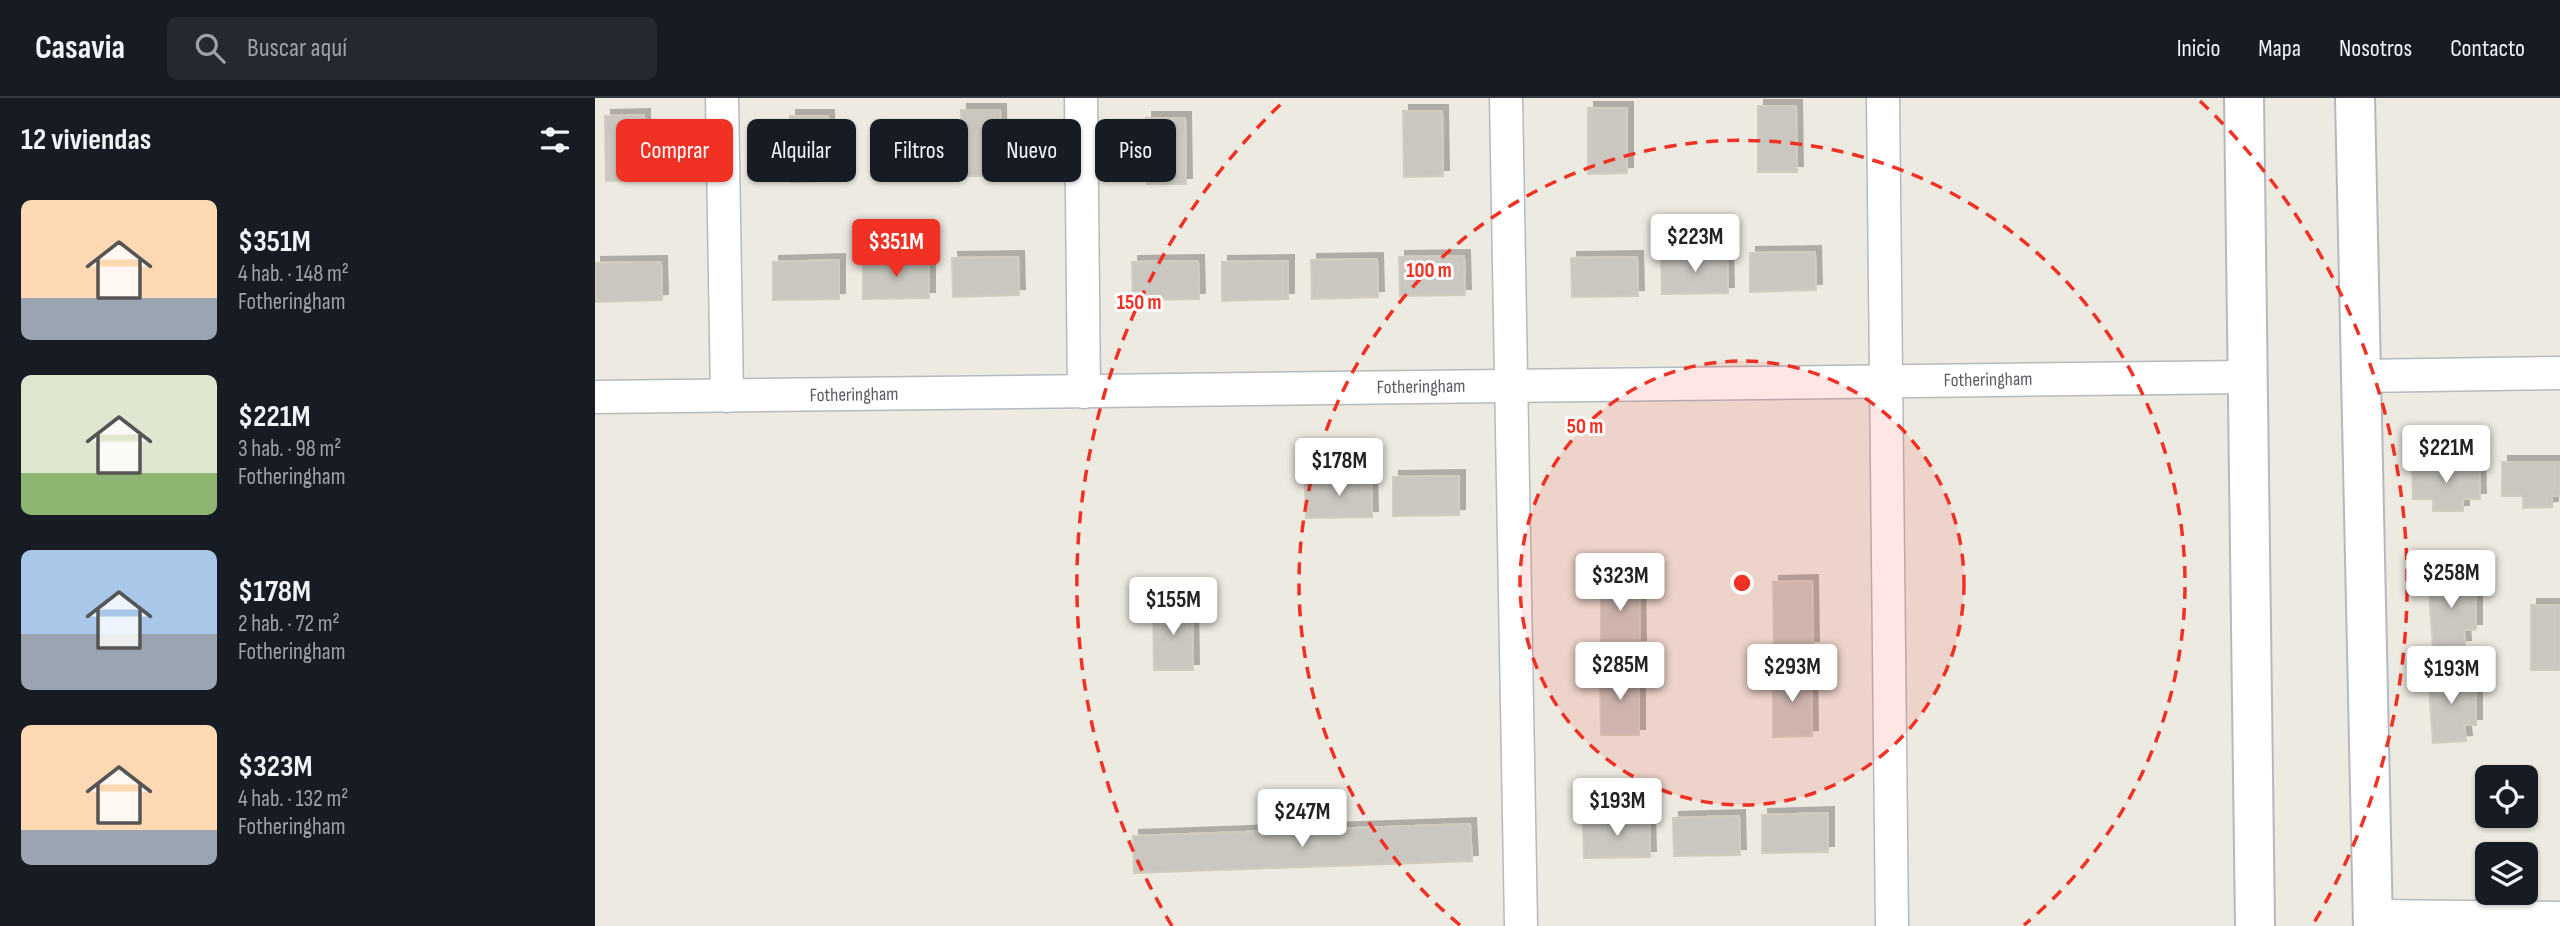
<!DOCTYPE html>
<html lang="es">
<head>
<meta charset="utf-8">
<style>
  :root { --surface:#171b24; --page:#242831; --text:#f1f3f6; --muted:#9ea1a6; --line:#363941; --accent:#f13123 }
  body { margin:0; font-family:"Sofia Sans Condensed",sans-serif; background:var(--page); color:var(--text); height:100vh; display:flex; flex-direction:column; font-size:26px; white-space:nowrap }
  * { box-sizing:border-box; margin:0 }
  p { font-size:23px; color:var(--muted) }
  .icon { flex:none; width:38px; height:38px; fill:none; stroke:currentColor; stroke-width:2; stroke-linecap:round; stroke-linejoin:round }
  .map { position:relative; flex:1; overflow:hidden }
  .panel { display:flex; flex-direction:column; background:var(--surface); width:595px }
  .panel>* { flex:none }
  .guide { position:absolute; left:21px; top:21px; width:665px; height:63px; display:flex; gap:14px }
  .buttons { position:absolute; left:1880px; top:667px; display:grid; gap:14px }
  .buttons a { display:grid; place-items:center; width:63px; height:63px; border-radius:10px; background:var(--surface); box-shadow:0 2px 5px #0004; font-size:35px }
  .price { position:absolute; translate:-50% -60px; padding:0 16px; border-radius:7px; background:#fff; color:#222; font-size:23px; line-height:46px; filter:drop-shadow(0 2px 4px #0008) }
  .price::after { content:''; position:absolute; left:50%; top:42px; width:21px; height:16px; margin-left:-10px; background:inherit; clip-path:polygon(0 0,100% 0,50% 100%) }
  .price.on { background:var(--accent); color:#fff }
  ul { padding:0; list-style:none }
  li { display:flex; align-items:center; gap:21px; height:175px; padding:0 21px }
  li span { display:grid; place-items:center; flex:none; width:196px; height:140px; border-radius:10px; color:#555 }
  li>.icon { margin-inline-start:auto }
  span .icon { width:84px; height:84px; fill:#fffc; stroke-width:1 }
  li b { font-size:30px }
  h2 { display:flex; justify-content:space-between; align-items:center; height:84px; padding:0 21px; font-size:30px }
  .pill { padding:0 24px; border-radius:10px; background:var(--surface); box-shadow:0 2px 5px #0004; font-size:24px; line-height:63px }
  .pill.on { background:var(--accent); color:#fff }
  header { display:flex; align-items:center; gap:42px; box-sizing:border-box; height:98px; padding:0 35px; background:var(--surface); border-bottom:2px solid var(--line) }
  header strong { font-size:33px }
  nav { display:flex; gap:38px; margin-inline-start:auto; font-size:24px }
  .search { width:490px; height:63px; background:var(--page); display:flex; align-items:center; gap:18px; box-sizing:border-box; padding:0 24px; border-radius:10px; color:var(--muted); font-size:26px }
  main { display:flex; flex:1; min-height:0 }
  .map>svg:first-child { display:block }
  .building { fill:#cac7c0; stroke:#d2ccbf; stroke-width:2; filter:url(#shadow) }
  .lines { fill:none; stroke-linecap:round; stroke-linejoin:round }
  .street-casing { stroke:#b6b9be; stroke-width:35 }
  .secondary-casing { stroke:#b5b8be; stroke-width:42 }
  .street { stroke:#fff; stroke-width:32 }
  .secondary { stroke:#fff; stroke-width:38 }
  .ring { fill:none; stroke:#f13123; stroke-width:3.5; stroke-dasharray:12 9 }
  .labels { text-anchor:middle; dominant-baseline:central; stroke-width:6; stroke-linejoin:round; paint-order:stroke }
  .street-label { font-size:19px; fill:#595e63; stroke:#fff }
  .centre { fill:#f13123; stroke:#fff; stroke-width:3.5 }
  .ring-label { font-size:21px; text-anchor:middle; font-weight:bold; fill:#f13123; stroke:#fff; stroke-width:6; stroke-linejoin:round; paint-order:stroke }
</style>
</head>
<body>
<header>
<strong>Casavia</strong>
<div class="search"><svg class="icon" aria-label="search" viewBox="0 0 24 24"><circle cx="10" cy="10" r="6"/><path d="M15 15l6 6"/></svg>Buscar aquí</div>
<nav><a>Inicio</a><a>Mapa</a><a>Nosotros</a><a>Contacto</a></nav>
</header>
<main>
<section class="panel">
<h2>12 viviendas<svg class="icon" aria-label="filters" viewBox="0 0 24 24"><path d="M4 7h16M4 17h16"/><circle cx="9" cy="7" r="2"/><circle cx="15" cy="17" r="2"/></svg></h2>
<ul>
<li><span style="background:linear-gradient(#ffd9b3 70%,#9aa5b1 0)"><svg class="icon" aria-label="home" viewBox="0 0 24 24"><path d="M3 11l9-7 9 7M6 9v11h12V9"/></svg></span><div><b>$351M</b><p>4 hab. · 148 m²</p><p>Fotheringham</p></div></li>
<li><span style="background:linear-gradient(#dfe7d0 70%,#8fb573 0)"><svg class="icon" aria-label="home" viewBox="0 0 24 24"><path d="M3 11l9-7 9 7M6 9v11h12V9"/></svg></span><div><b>$221M</b><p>3 hab. · 98 m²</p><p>Fotheringham</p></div></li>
<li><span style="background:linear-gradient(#a9c7e8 60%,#9aa5b1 0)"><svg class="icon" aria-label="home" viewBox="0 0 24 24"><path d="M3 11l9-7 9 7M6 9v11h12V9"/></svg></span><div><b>$178M</b><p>2 hab. · 72 m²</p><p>Fotheringham</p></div></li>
<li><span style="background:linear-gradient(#ffd9b3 75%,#9aa5b1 0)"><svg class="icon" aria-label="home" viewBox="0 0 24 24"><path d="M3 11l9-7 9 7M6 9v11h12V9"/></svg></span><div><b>$323M</b><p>4 hab. · 132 m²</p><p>Fotheringham</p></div></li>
</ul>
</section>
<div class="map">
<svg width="1965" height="828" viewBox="0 0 1965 828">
  <defs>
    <filter id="shadow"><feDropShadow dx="6" dy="-6" stdDeviation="0" flood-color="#0004"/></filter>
  </defs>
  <rect width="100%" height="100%" fill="#edeae1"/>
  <g class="building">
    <path d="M1163 8H1201L1202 74H1163Z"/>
    <path d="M993 10H1032V75L993 76Z"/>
    <path d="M366 12H405L406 78H367Z"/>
    <path d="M808 13H847L848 78 809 79Z"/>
    <path d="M49 17 50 83H11L10 18Z"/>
    <path d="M195 18H233L234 83 196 84Z"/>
    <path d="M551 20H590L591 86H552Z"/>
    <path d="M1220 154 1221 192 1155 194V155Z"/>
    <path d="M1132 157 1133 195 1067 196 1066 158Z"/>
    <path d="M869 158 870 197 805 198 804 159Z"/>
    <path d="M423 159 424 197 358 199 357 160Z"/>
    <path d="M1042 159 1043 198 977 199 976 160Z"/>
    <path d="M334 161V200L268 201V162Z"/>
    <path d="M782 161 783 199 717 201 716 162Z"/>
    <path d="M244 162V201L178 202V164Z"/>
    <path d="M603 163 604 201 538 202 537 164Z"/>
    <path d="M693 163V201L627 203V164Z"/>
    <path d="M66 164 67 202 1 204 0 165Z"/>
    <path d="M1907 364H1965V398H1957V409L1928 410V398H1907Z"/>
    <path d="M1884 366 1885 401H1868V413H1838V401H1818L1817 367Z"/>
    <path d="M864 378V417L798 418V379Z"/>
    <path d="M776 381 777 419 711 420 710 382Z"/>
    <path d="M1866 475 1867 493H1881V532H1869L1870 548 1838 550 1833 477Z"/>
    <path d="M1044 482 1045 548H1006V483Z"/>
    <path d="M1217 483 1218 549H1179L1178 484Z"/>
    <path d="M558 506H597L598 572H559Z"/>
    <rect x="1936" y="507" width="29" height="65"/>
    <path d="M1865 570 1867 588H1881V627H1869L1871 643 1838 645 1833 573Z"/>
    <path d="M1044 571V637H1006L1005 572Z"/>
    <path d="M1216 572 1217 638 1178 639V573Z"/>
    <path d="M1233 715V754L1167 755V717Z"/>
    <path d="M1144 718 1145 757 1079 758 1078 720Z"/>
    <path d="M1054 721 1055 759 989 760 988 722Z"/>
    <path d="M875 726 877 763 539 775 538 738Z"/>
  </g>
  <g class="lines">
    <g class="street-casing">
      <g id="street">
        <path d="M127 0 132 298"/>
        <path d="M486 0 489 294"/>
        <path d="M911 0 926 828"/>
        <path d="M1288 0 1297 828"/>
        <path d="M1765 278 1965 275"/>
        <path d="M0 299 1652 279"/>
        <path d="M1778 818 1965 820"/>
      </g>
    </g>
    <g class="secondary-casing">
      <g id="secondary">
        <path d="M1649 0 1660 828"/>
        <path d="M1760 0 1778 828"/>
      </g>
    </g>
    <use href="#street" class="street"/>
    <use href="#secondary" class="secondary"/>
  </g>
  <circle cx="1147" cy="485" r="222" fill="#f13123" fill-opacity=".12"/>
  <g class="ring">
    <circle cx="1147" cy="485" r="222"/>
    <path d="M865 827A443 443 0 1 1 1429 827"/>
    <path d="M577 828A665 665 0 0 1 689 3M1605 3A665 665 0 0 1 1717 828"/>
  </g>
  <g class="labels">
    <g class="street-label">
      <text transform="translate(1393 282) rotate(-1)">Fotheringham</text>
      <text transform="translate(826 289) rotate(-1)">Fotheringham</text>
      <text transform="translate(259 297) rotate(-1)">Fotheringham</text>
    </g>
  </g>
  <circle cx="1147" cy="485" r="10" class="centre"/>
  <g class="ring-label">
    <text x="834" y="179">100 m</text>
    <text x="544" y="211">150 m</text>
    <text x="990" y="335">50 m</text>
  </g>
</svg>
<div class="buttons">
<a><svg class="icon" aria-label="locate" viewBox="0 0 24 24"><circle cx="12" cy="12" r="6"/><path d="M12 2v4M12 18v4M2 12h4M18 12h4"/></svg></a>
<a><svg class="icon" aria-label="layers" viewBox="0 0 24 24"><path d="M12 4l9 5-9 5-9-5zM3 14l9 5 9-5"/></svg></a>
</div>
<b class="price" style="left:1100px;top:176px">$223M</b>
<b class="price on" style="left:301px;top:181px">$351M</b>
<b class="price" style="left:1851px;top:387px">$221M</b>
<b class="price" style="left:744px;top:400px">$178M</b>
<b class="price" style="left:1856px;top:512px">$258M</b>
<b class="price" style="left:1025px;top:515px">$323M</b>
<b class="price" style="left:578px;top:539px">$155M</b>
<b class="price" style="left:1025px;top:604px">$285M</b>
<b class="price" style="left:1197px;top:606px">$293M</b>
<b class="price" style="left:1856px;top:608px">$193M</b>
<b class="price" style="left:1022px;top:740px">$193M</b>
<b class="price" style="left:707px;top:751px">$247M</b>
<div class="guide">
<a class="pill on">Comprar</a>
<a class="pill">Alquilar</a>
<a class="pill">Filtros</a>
<a class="pill">Nuevo</a>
<a class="pill">Piso</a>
</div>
</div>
</main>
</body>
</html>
